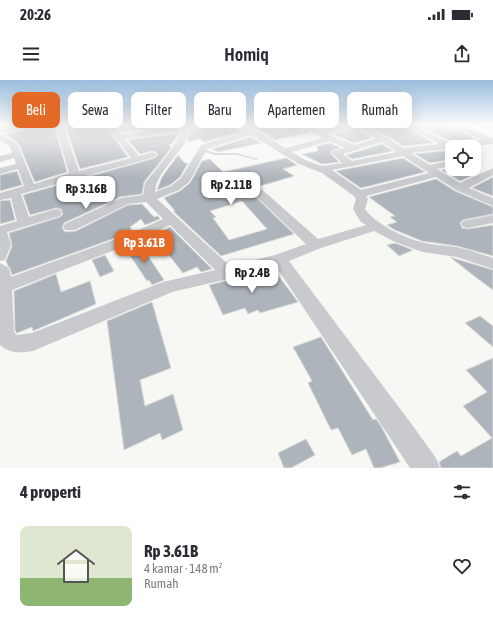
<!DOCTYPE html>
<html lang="id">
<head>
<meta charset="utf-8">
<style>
  :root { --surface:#fff; --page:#f2f2f3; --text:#2b2b33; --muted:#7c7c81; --accent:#e56a27 }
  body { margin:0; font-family:"Asap Condensed",sans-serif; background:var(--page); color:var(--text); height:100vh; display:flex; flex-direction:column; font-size:15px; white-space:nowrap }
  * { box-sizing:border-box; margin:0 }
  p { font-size:13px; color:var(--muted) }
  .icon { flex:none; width:22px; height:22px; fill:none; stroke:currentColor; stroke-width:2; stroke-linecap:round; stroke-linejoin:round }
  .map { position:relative; height:388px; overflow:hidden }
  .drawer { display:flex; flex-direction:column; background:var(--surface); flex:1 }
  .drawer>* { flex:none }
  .guide { position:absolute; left:12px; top:12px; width:469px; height:36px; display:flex; gap:8px }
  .tools { position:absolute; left:445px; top:60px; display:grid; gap:8px }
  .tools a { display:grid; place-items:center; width:36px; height:36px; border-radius:8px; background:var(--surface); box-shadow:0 4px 16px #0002; font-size:20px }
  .price { position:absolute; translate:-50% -34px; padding:0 9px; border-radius:8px; background:#fff; color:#222; font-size:13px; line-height:26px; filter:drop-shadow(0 1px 2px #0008) }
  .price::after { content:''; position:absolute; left:50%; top:24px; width:12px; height:9px; margin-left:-6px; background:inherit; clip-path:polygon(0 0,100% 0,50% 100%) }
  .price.current { background:var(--accent); color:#fff }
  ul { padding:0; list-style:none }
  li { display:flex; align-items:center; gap:12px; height:100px; padding:0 20px }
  li span { display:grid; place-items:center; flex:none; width:112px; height:80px; border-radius:8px; color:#555 }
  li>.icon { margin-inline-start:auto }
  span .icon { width:48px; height:48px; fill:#fffc; stroke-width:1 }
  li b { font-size:17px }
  h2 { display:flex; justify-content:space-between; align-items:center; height:48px; padding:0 20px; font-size:17px }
  .pill { padding:0 14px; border-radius:8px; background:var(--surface); box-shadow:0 4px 16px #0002; font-size:14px; line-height:36px }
  .pill.current { background:var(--accent); color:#fff }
  .status { display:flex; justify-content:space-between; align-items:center; height:28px; padding:0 20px; background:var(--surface); direction:ltr }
  .status svg { height:11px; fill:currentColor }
  header { display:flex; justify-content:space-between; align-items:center; height:52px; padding:0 20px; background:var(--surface); font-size:18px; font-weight:600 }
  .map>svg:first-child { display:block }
  .building { fill:#aeb4bb; stroke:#d9d9d7; fill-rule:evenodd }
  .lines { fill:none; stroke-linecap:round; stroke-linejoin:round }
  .service { fill:#c8cace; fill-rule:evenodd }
  .minor { fill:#c8cace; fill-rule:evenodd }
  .tertiary { fill:#c8cace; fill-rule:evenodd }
</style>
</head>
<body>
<div class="status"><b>20:26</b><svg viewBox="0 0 49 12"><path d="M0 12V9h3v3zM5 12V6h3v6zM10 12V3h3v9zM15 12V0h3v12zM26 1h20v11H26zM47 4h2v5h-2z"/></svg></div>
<header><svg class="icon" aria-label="menu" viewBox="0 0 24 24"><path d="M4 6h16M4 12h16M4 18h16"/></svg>Homiq<svg class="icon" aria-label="share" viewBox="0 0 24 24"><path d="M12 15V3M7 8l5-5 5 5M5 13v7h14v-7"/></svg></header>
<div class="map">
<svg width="493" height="388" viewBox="0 0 493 388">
  <rect width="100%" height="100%" fill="#f7f7f4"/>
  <g class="building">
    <path d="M37 45H54L67 92 35 102 19 65 15 60 3 54 31 49Z"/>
    <path d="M65 45H105L128 77 80 89Z"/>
    <path d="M116 45H175L123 52Z"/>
    <path d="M207 45H231L241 52 204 62 200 59 187 62 191 50 205 48Z"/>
    <path d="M244 45H296L310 53 275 60 261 51Z"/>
    <path d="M368 45H402L434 63 403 66 388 56H384Z"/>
    <path d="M416 45H448L476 59 450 61Z"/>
    <path d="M357 48 372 58 354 63 332 54Z"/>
    <path d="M179 53 172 64 169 65 171 67 168 72 144 102 142 114 120 117 64 143 62 148 65 152 76 151 128 125 142 124 154 137 158 136 160 139 145 145 141 139 130 147 132 151 129 153 12 195 10 188 8 186 6 181 12 166 9 153 60 137 63 134 61 129 56 128 30 135 23 115 155 78 158 75 156 72 152 71 140 74 128 60Z"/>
    <path d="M251 57 261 63 218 72 212 69Z"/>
    <path d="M330 63 341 68 333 70 330 73 339 82 322 84 302 74 318 71 317 66Z"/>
    <path d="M382 64 393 71 352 79 346 75Z"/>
    <path d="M452 70V79L430 83 415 74Z"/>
    <path d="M178 75 185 83H188L180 97 170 105 157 110 162 97Z"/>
    <path d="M286 78 297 85 283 89 294 96 260 106 250 98H242L240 102 294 154 221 176 173 131H175L164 118 180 111 190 103 202 81 210 79 223 92ZM242 121 267 149 229 160 213 138 216 137 210 131Z"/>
    <path d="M403 78 425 92 361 108 336 91Z"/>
    <path d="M452 88V89H474L481 92 460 101 441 90Z"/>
    <path d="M17 91 22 105 0 111V95Z"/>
    <path d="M493 97V116L472 108Z"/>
    <path d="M436 99 455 111 493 127V134L463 140 460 143 462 148 468 149 493 145V176L457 166 422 161 395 150 387 145 397 142 390 137 395 136 369 117Z"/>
    <path d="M10 120 15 140 0 144V121Z"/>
    <path d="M170 147 212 189 201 192 197 187 183 193 153 155Z"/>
    <path d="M139 162 164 200 152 205 149 200 147 201 125 168Z"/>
    <path d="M395 163 413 170 399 176 387 165Z"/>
    <path d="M105 175 114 191 100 197 92 180Z"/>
    <path d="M450 177 493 190V210L478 199Z"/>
    <path d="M261 191 267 199 278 195 298 222 260 233 258 230 248 234 245 228 223 235 209 205 225 201 227 203Z"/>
    <path d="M56 194 61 212 90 201 96 224 33 251 32 247 17 253 15 251 14 211Z"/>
    <path d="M152 222 171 288 140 300 145 326 173 314 183 350 162 360 160 353 124 370 107 241Z"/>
    <path d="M480 236 493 246V267L465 243Z"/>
    <path d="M321 257 373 340 376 339 381 346 400 382 380 388H374L366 369 352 375 338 348 331 350 308 303 312 301 293 267Z"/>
    <path d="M493 278V388H441L439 382 457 371 461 376 492 358 463 326 487 312 466 290Z"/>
    <path d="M306 359 315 375 291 388H284L278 373Z"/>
  </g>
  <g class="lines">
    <path class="service" d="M203 69 215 73H237L258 79 256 80 237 75H215L201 71V70Z"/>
    <g class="minor">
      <path d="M55 45H63L79 91 131 78 106 45H114L122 54 186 45H206L205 47 190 49C186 72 156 90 155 112L171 106 181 98 201 65 245 52 232 45C252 45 269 58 285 68L323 58 297 45H307L320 51 344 45H365L384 57H388L389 59 403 68 439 64 403 45H413L450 63 482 60 449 45H460L493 58V64L411 73 430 85 452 80V86L437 89 460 103 493 88V95L469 108 493 118V126L456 110 436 97 366 116 368 119 365 129C376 145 410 161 430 164 440 166 450 165 460 168 471 170 482 175 493 178V189L457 177 422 172 393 161 374 151 321 168 289 181 413 346 436 378 440 388H410L275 185 228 199 172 212 33 271C21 273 10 274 0 265V183L9 188 11 197 130 154 163 139 146 122 128 124 75 150H65L63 147 65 144 121 118 143 115 145 103 169 73 182 51 125 59 139 76 152 72 155 73 157 75 155 77 21 114 29 137 56 129 60 130 62 133 60 136 7 152 11 165 5 180 0 181V146L17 141 11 118 0 120V113L24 106 18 89 0 94V88L16 84 14 78 0 82V76L12 73 10 67 0 60V54L14 61 18 66 34 104 69 93ZM357 46 376 59 354 65 327 54ZM251 55 299 84 322 93 354 116 356 119 353 129 360 141 366 145 318 159 250 99H242L241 101 242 103 306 164 275 175 230 186 157 119 179 110 189 102 207 69ZM330 61 345 68 333 71 331 73 342 83 322 86 305 80 292 72ZM382 62 397 72 352 81 343 74ZM403 76 429 93 361 110 332 90ZM170 145 215 190 163 202 32 253 17 255 14 252 12 210 140 160Z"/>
      <path d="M481 45H493V49L482 47Z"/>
      <path d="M474 75 479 76 481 78 479 80 474 81Z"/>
      <path d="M493 135V143L468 148 463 147 461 144 463 141Z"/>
    </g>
    <path class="tertiary" d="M12 45H36L31 48 0 53V47Z"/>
  </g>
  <linearGradient id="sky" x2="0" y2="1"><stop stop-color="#99bcde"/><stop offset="0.45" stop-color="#fbfbfa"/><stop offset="1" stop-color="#fbfbfa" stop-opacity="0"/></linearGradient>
  <rect width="493" height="99" fill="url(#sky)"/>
</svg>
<div class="tools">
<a><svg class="icon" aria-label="locate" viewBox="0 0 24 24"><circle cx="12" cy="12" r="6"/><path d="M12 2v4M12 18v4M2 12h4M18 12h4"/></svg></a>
</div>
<b class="price" style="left:231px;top:126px">Rp 2.11B</b>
<b class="price" style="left:86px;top:130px">Rp 3.16B</b>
<b class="price current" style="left:144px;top:184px">Rp 3.61B</b>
<b class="price" style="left:252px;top:214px">Rp 2.4B</b>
<div class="guide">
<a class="pill current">Beli</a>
<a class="pill">Sewa</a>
<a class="pill">Filter</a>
<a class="pill">Baru</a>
<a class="pill">Apartemen</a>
<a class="pill">Rumah</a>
</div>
</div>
<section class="drawer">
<h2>4 properti<svg class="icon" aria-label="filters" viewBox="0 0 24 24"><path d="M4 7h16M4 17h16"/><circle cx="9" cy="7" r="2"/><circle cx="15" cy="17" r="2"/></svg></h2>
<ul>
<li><span style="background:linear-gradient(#dfe7d0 65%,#8fb573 0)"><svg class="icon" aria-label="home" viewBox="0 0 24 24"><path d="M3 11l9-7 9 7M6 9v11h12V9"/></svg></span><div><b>Rp 3.61B</b><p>4 kamar · 148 m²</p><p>Rumah</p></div><svg class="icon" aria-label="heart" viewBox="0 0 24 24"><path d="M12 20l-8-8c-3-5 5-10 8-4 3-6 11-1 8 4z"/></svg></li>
</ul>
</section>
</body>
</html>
